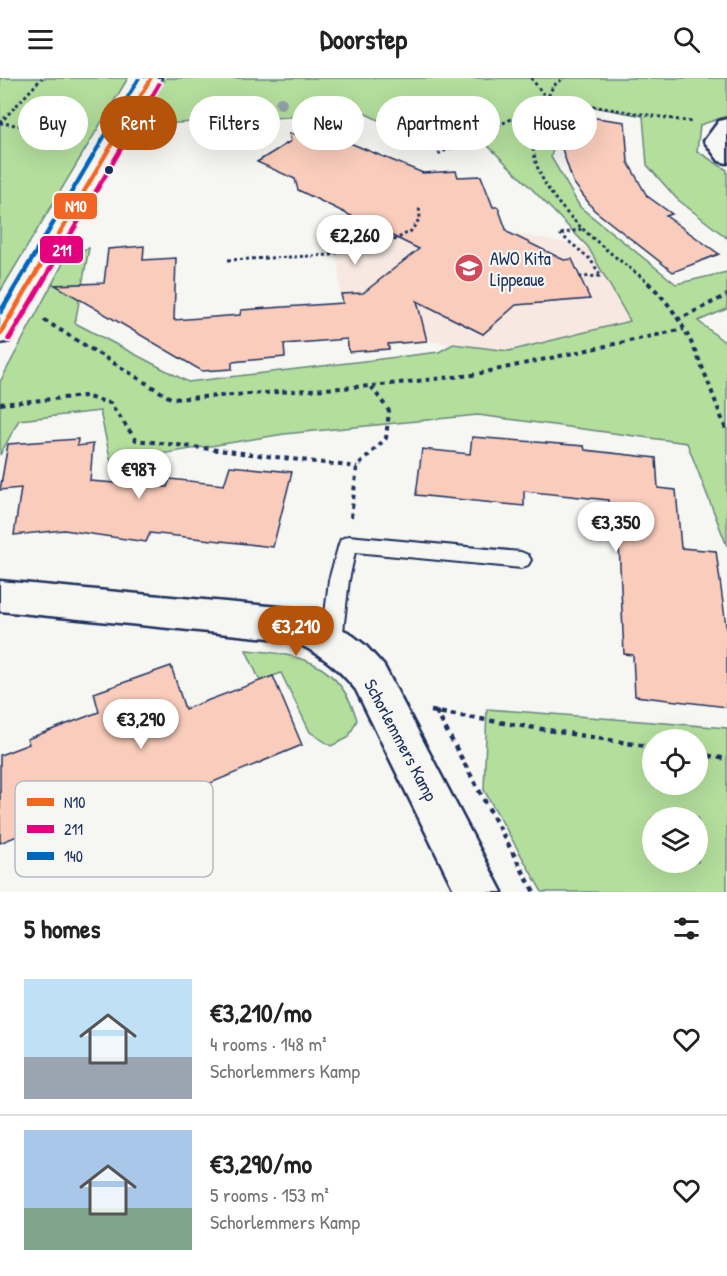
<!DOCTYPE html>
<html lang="en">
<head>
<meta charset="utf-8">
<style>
  :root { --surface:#fff; --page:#f6f6f6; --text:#222; --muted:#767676; --line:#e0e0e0; --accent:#b45309 }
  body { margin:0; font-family:"Patrick Hand",sans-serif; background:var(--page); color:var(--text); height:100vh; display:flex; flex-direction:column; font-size:22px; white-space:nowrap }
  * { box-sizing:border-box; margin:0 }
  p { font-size:20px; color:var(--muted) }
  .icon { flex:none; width:33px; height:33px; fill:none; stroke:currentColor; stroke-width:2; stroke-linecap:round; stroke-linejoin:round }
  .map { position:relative; height:814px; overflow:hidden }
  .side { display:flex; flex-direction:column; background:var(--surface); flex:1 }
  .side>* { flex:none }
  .hud { position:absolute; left:18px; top:18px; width:692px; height:54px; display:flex; gap:12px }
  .tools { position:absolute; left:642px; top:651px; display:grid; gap:12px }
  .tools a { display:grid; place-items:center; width:66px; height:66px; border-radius:50%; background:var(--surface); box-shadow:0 6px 24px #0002; font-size:30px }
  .price { position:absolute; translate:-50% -51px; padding:0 14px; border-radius:21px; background:#fff; color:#222; font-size:20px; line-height:39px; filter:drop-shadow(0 2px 3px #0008) }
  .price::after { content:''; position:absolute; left:50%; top:36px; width:18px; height:14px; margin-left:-9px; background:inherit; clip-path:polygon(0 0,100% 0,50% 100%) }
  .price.current { background:var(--accent); color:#fff }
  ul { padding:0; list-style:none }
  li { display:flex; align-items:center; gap:18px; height:150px; padding:0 24px }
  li+li { border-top:2px solid var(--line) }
  li span { display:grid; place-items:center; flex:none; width:168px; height:120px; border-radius:0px; color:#555 }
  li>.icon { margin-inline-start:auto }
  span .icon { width:72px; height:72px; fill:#fffc; stroke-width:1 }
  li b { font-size:26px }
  h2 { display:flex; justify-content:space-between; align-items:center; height:72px; padding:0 24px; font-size:26px }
  .pill { padding:0 21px; border-radius:27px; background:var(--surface); box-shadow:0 6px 24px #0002; font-size:21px; line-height:54px }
  .pill.current { background:var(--accent); color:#fff }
  header { display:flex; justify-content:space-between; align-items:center; height:78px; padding:0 24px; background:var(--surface); font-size:27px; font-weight:700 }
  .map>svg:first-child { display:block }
  .built { fill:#f7e9e2 }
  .green { fill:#b3de9c; stroke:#67867d; stroke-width:1.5; fill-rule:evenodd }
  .building { fill:#f9ccbb; stroke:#1b2f5e; stroke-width:1.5 }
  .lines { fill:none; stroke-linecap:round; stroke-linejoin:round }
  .lane-casing { stroke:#1b2f5e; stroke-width:4 }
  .street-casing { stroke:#1b2f5e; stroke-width:5 }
  .path-far2 { stroke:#1b2f5e; stroke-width:3; stroke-dasharray:3 3; stroke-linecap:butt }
  .path-far1 { stroke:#1b2f5e; stroke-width:4; stroke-dasharray:4.5 4.5; stroke-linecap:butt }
  .path { stroke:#1b2f5e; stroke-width:4.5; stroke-dasharray:5 5; stroke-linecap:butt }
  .lane { fill:#f6f6f2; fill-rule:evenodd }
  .street { fill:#f6f6f2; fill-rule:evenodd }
  .bus-1-casing { stroke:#f6f6f2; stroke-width:4 }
  .bus-2-casing { stroke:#f6f6f2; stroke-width:4 }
  .bus-3-casing { stroke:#f6f6f2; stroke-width:4 }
  .bus-1 { fill:#f26522; fill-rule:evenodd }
  .bus-2 { fill:#e5007d; fill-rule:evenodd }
  .bus-3 { fill:#0065bd; fill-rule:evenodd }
  .tree { fill:#92a1a9 }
  .bus-dot { fill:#1b2f5e; stroke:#f6f6f2; stroke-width:2 }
  .labels { text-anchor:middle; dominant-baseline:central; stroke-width:4.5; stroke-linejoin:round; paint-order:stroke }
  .poi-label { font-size:18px; fill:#1b2f5e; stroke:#f6f6f2; text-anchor:start }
  .street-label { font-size:18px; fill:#1b2f5e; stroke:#f6f6f2 }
  .key { fill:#f6f6f2; stroke:#b4bac6; stroke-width:1.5 }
  .key-label { font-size:16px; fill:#1b2f5e }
  .line-badge { stroke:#f6f6f2; stroke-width:2 }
  .badge-label { font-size:16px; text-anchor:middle; font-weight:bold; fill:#fff }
</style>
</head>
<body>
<header><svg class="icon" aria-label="menu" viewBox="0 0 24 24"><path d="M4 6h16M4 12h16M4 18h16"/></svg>Doorstep<svg class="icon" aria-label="search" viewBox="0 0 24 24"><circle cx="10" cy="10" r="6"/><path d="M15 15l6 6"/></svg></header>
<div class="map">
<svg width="727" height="814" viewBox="0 0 727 814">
  <rect width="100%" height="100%" fill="#f6f6f2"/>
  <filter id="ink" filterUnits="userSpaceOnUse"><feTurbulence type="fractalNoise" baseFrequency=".0167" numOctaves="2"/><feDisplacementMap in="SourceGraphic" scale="12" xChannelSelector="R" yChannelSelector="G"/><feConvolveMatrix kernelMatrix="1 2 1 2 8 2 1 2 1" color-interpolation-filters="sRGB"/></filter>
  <g filter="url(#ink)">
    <path class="built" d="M378 151 467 166 507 154 588 169 630 244 509 273 427 263 421 237 406 211 341 217 336 166Z"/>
    <g class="green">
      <path d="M0 0H128L0 214Z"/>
      <path d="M166 0H727V38L700 47 697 73 727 92V160L677 121 647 87 643 38 555 22 564 25 551 79 580 129 676 206 727 194V231L698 243 727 266V468L687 365 478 337 284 356 111 384 100 333 19 342 0 377V304L68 176 89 170 75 245 188 304 439 274 453 266 509 273 630 243 588 169 531 110 483 63 428 66 364 35 139 47Z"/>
      <path d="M246 572C300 576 340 584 357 642L348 660 331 668 310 654 281 595 260 603Z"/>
      <path d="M487 631 727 650V814H542L484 712ZM652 662H698V706H652ZM652 740H698V784H652Z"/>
    </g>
    <g class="building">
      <path d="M571 32 596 40 625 44 628 84 647 118 672 136 666 138 719 176 673 194 594 132 573 104 560 65H568Z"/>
      <path d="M323 54 423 95 456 93 458 99 481 98 493 129H498L507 154 564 182 572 181 590 221 516 227 483 256 417 223 427 263 388 266 389 271 349 274 347 261 284 266 285 279 232 284V291L202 293 55 207 104 205 108 171 144 168 143 182 176 180 174 242 240 237 241 232 343 225 341 216 363 215 419 171 298 112 295 101 257 84 291 63 289 56Z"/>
      <path d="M472 359 584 368 585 372 656 380 658 410 676 412 681 470 716 473 727 555V629L635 618 633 577 624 576 619 466 609 464 608 422 524 413V428L416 417 422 371 470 376Z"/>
      <path d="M78 361 77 368 93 366 90 403 167 409 170 401 224 407 230 388 292 394 273 469 150 455 146 464 64 452 14 457 21 410 0 412 8 366Z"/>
      <path d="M171 588 185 631 273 598 302 667 129 739 122 716 0 765V677L29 666 27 661 99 634 94 615Z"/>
    </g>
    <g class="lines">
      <g class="lane-casing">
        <path id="lane" d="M348 458 521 474 528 477 531 482 528 487 521 490 355 474 349 502 342 562 339 568 332 571 325 568 322 562 329 502 339 466 341 461Z"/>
      </g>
      <g class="street-casing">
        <g id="street">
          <path d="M141 0H161L14 256 10 263 0 265V232Z"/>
          <path d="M727 41V85L719 83 704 63 719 43Z"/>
          <path d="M0 503 291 530 348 554 365 567 384 588 502 814H455L356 612C337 588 317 573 289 562L0 533Z"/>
        </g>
      </g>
      <g class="path-far2">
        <path d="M531 0 547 21 553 8 564 0"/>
        <path d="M0 45 83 55"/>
        <path d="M0 45 42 0"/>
        <path d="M438 76 543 26"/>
        <path d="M560 156 590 181 601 198 580 199"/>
        <path d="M561 156 582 151"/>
        <path d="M228 182 331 177 353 169 389 165 411 153 420 140 419 128"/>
        <path d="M650 206C607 171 516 112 536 46 538 38 543 29 547 21L692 44"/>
      </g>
      <g class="path-far1">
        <path d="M648 205C690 241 707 304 727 354"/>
        <path d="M44 242 172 321 371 308 472 297 684 251"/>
        <path d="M677 242 727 217"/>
        <path d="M0 326 84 318 110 325 136 362 357 389"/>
        <path d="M351 439 357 389 386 360 389 333 371 308"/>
      </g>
      <g class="path">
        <path d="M431 633 652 669"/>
        <path d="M436 633 534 814"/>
        <path d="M698 676 727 681"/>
      </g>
      <use href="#lane" class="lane"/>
      <use href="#street" class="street"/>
      <g class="bus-1-casing">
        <path id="bus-1" d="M149 0H153L3 256 0 258V251Z"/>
      </g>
      <g class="bus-2-casing">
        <path id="bus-2" d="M158 4 162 5 12 261 11 263H7L6 261Z"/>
      </g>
      <g class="bus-3-casing">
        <path id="bus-3" d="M137 0H141L3 235 0 237V230Z"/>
      </g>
      <use href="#bus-1" class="bus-1"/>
      <use href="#bus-2" class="bus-2"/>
      <use href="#bus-3" class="bus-3"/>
    </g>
    <g class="tree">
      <circle cx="281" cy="25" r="6"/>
      <circle cx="32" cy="42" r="6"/>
    </g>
  </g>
  <defs>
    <g id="school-disc" transform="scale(1.5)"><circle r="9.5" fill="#d1495b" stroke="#f6f6f2"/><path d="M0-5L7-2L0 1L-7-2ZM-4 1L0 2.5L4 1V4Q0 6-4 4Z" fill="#fff"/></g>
  </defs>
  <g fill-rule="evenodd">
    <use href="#school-disc" x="469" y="190"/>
  </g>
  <circle class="bus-dot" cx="109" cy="92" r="5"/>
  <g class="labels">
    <g class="poi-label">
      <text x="490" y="180">AWO Kita<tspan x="490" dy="21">Lippeaue</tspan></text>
    </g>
    <g class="street-label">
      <text transform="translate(401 662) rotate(62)">Schorlemmers Kamp</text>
    </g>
  </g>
  <rect x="15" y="703" width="198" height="96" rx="9" class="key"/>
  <rect x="27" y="720" width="27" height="8" fill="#f26522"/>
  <rect x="27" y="747" width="27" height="8" fill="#e5007d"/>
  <rect x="27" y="774" width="27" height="8" fill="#0065bd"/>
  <g class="key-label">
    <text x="64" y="730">N10</text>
    <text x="64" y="757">211</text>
    <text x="64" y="784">140</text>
  </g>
  <g class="line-badge">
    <rect x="53" y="114" width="45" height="28" rx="6" fill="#f26522"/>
    <rect x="39" y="157" width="45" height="29" rx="6" fill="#e5007d"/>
  </g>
  <g class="badge-label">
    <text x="76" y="134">N10</text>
    <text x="62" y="178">211</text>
  </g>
</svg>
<div class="tools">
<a><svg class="icon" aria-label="locate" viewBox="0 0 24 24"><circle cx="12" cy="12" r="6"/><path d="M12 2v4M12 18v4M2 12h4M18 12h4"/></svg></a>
<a><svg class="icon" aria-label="layers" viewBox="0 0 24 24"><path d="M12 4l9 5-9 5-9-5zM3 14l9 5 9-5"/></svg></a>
</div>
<b class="price" style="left:355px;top:188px">€2,260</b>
<b class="price" style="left:139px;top:422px">€987</b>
<b class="price" style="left:616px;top:475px">€3,350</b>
<b class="price current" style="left:296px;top:579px">€3,210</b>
<b class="price" style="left:141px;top:672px">€3,290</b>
<div class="hud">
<a class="pill">Buy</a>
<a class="pill current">Rent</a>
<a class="pill">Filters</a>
<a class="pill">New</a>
<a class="pill">Apartment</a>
<a class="pill">House</a>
</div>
</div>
<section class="side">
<h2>5 homes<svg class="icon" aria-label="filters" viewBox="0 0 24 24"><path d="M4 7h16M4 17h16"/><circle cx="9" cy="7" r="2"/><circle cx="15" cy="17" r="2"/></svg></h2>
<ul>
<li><span style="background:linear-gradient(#bfe0f5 65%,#9aa5b1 0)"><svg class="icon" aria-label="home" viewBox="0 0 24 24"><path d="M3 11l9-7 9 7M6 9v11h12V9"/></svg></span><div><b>€3,210/mo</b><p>4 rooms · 148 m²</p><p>Schorlemmers Kamp</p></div><svg class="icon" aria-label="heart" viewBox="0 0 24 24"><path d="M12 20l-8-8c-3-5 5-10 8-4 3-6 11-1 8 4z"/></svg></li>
<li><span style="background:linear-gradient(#a9c7e8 65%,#7fa58c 0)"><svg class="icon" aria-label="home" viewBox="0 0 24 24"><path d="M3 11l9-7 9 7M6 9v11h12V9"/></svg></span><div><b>€3,290/mo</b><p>5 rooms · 153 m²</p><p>Schorlemmers Kamp</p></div><svg class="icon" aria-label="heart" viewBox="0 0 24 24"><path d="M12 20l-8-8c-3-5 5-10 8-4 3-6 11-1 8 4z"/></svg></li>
</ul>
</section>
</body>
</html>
